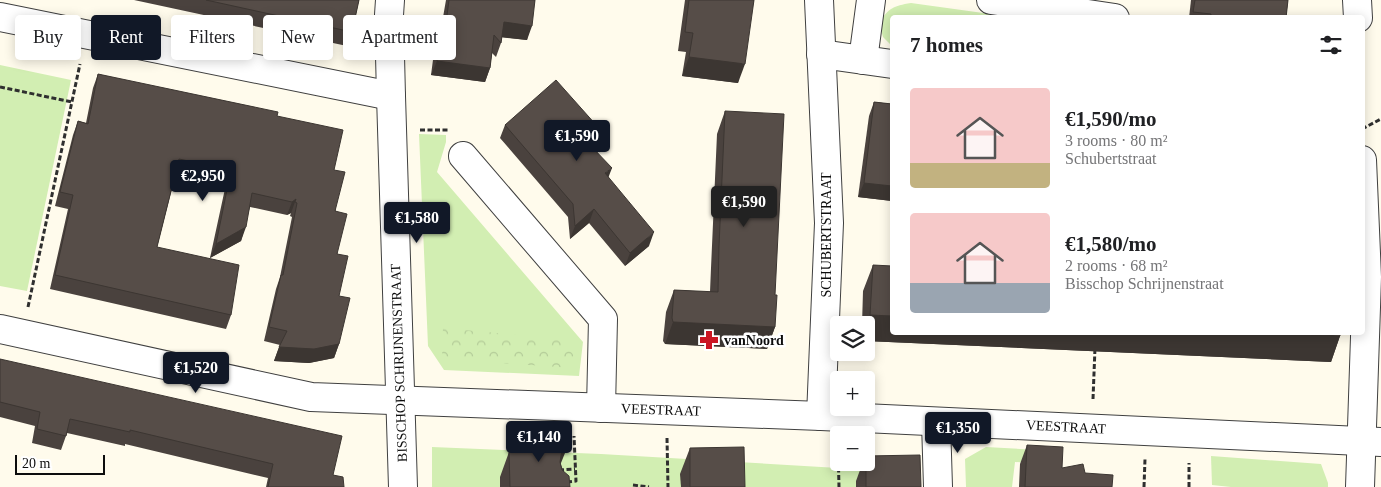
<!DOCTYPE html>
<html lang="en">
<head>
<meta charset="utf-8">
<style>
  :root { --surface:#fff; --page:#f6f6f6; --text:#202124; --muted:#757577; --accent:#111827 }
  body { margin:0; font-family:Georgia,serif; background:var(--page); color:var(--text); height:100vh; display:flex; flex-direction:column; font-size:19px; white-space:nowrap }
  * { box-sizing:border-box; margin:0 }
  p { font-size:16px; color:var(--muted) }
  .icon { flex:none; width:28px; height:28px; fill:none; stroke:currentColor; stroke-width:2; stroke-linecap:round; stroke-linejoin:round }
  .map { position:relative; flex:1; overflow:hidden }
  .panel { position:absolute; left:890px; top:15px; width:475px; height:320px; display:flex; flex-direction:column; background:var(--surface); border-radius:5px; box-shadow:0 2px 12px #0003 }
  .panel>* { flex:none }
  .top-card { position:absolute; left:15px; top:15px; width:475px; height:45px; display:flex; gap:10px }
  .tools { position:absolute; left:830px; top:316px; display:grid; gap:10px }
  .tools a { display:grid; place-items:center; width:45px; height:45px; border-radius:5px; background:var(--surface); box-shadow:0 2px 12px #0003; font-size:25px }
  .scale { position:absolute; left:15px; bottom:12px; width:90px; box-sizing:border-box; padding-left:5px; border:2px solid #0d0d0d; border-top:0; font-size:14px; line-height:18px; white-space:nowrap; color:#0d0d0d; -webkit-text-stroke:4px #fff; paint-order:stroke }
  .price { position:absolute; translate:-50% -42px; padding:0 11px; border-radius:5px; background:var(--accent); color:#fff; font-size:16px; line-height:32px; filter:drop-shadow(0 1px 2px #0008) }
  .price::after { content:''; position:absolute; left:50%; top:30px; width:15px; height:11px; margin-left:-8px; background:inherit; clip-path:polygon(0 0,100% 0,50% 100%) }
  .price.current { background:#222; color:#fff }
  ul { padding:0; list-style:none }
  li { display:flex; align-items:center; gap:15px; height:125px; padding:0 20px }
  li span { display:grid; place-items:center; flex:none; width:140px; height:100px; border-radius:5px; color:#555 }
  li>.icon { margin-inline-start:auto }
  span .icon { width:60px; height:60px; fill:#fffc; stroke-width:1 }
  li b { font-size:21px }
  h2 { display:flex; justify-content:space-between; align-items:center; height:60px; padding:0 20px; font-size:21px }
  .chip { padding:0 18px; border-radius:5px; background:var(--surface); box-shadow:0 2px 12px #0003; font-size:18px; line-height:45px }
  .chip.current { background:var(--accent); color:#fff }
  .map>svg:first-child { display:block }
  .grass { fill:#d2eeb2 }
  .park { fill:url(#park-crowns) }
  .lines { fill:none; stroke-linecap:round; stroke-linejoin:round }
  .minor-casing { stroke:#404040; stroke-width:30 }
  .path { stroke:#2f2f2f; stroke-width:3; stroke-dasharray:5 2.5; stroke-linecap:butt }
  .minor { stroke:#fff; stroke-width:28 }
  .wall { fill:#4a423e }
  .shaded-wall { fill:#3c3632 }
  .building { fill:#564d48; stroke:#3c3632 }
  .labels { text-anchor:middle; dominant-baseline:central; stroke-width:5; stroke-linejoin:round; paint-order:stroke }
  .street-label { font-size:14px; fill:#0d0d0d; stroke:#fff }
  .poi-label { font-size:14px; font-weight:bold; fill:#0d0d0d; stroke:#fff; text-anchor:start }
</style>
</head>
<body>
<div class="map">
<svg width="1381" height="487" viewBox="0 0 1381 487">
  <defs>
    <pattern id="park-crowns" width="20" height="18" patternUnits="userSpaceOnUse" patternTransform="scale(1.25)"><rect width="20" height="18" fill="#d2eeb2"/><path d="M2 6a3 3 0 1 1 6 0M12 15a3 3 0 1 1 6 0" fill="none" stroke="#b3cb98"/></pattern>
  </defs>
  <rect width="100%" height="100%" fill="#fffbec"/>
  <g class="grass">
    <path d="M911 3 1012 17 892 18V46L883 37 879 23C889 8 893 6 911 3Z"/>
    <path d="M0 65 71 80 27 291 0 286Z"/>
    <path d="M419 134 446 135V142L437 172 583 342 579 376 444 370 428 346Z"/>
    <path d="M432 447 601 454 889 471 920 487H432Z"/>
    <path d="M986 447 1055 451V464L1015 462 1012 487H966L965 459Z"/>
    <path d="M1211 456 1321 464 1328 483V487H1231L1212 485Z"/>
  </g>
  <path class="park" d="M443 328 574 340 573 368 442 359Z"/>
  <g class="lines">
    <g class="minor-casing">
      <g id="minor">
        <path d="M390 0 389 15 391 96 403 487"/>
        <path d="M819 0 829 223 821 416"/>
        <path d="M991 0 1115 18"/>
        <path d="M1357 0 1358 18"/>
        <path d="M0 17 391 96"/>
        <path d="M821 54 892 64"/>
        <path d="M863 60 871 0"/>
        <path d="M463 156 603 319 601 408"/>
        <path d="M0 329 311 397 821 416 1381 442"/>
        <path d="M936 422 938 487"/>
        <path d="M1360 487 1367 277 1362 160"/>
      </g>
    </g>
    <g class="path">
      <path d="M0 87 72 102"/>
      <path d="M1362 129 1381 119"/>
      <path d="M420 130H449"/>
      <path d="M28 307 80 64"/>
      <path d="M1093 399 1095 348"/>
      <path d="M667 438 668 487"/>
      <path d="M838 445 839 487"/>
      <path d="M559 470 575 469"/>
      <path d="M567 482 576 481 574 436"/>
      <path d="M633 485 649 487"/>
      <path d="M1144 487 1145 459"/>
      <path d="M1189 487V463"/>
    </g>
    <use href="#minor" class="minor"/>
  </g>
  <g class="wall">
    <path d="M134 0H359L352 32 347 46Z"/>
    <path d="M446 0H535L527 40 502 37 501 43 496 57 492 53 490 68 485 82 431 75 436 37 441 23H442Z"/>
    <path d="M685 0H754L738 83 682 76 686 52 678 51Z"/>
    <path d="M1191 0H1288L1286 18H1189Z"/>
    <path d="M98 74 277 116 334 170 339 296V344L334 358 309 363 274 361 280 345 264 341 276 289 280 277 292 217 290 216 291 213 287 215 250 207 241 241 210 258 226 184 176 173 157 247 231 315 226 329 50 289 68 209 55 206 73 135 78 121 86 123 93 88Z"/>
    <path d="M874 102 892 104V201L858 197 869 116Z"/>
    <path d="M725 111 775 295V327L767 349 665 344 663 341 666 312 674 290 710 292 711 268 717 134Z"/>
    <path d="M505 125 605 135 600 149 597 152 608 177 649 246 625 266 589 223 570 239 568 217 500 138Z"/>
    <path d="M873 265 1340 336 1331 362 866 341V325H862L863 291Z"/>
    <path d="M0 359 333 475 344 487H266L268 478 125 444V446L67 433 61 450 32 443 35 426 0 417Z"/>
    <path d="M524 437 561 465 570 487H500V477L509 452 519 451Z"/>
    <path d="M1027 445 1062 468 1085 473 1112 487H1019L1020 464Z"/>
    <path d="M690 448 745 487H681L680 474Z"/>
    <path d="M863 462H866L921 487H856V481Z"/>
  </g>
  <g class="shaded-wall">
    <path d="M504 22 532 26 527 40 499 37Z"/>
    <path d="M689 57 745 64 738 83 682 76Z"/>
    <path d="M437 61 490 68 485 82 431 75Z"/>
    <path d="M605 135 600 149 587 160 592 147Z"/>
    <path d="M612 168 607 181 605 173Z"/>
    <path d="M864 183 892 186V201L858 197Z"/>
    <path d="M296 199 291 213 287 215 292 202Z"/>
    <path d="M594 209 589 223 570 239 575 226Z"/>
    <path d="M246 227 241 241 210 258 216 244Z"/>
    <path d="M654 232 649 246 625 266 630 253Z"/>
    <path d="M870 315 892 316V332H1261L1340 336 1331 362 866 341V327Z"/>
    <path d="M673 322 775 327 767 349 665 344Z"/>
    <path d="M339 344 334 358 309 363 274 361 279 347Z"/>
    <path d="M569 443 559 468 552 475 562 449Z"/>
  </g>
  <g class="building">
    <path d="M206 0H359L352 32Z"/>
    <path d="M449 0H535L532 26 504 22 501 43 494 35 490 68 437 61 441 23H446Z"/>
    <path d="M689 0H754L745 64 689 57 693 33 685 32Z"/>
    <path d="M1195 0H1288L1286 18H1211V14L1193 12Z"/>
    <path d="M98 74 278 112 277 116 343 130 334 170 345 172 335 211 347 214 337 254 348 256 339 296 350 298 339 344 314 349 279 347 287 331 269 327 281 275H283L297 203 295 202 296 199 292 202 252 193 246 227 216 244 231 170 179 159 157 247 239 265 231 315 55 275 73 195 60 192 78 121 88 124Z"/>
    <path d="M556 80 605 135 592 147 612 168 605 173 654 232 630 253 594 209 575 226 573 204 505 125Z"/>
    <path d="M874 102 892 104V186L864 183Z"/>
    <path d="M725 111 784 114 775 295H777L775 327 673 322 672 318 674 290 718 292 719 246Z"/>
    <path d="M873 265 892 266V316L870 315Z"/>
    <path d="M1261 332H1340V336Z"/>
    <path d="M0 359 342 436 333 475 343 477 344 487H268L273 464 130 430V432L70 419 66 436 37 429 40 412 0 402Z"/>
    <path d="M568 436 569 443 562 449 560 462 562 470 569 476 570 487H510L509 452 524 451V437Z"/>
    <path d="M1027 445 1063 447 1062 468 1083 464 1085 473 1113 475 1112 487H1025Z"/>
    <path d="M744 447 745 487H690V448Z"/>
    <path d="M920 455 921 487H866V456Z"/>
  </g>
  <defs>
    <g id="pharmacy-bare" transform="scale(1.5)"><path d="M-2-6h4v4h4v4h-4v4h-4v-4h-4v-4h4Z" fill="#cb1622" stroke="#fff" stroke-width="2.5" paint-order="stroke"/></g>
  </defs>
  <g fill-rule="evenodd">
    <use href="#pharmacy-bare" x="709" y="340"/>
  </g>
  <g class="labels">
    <g class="street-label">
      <text transform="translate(826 235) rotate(-90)">SCHUBERTSTRAAT</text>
      <text transform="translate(399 363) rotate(-92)">BISSCHOP SCHRIJNENSTRAAT</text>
      <text transform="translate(661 410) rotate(2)">VEESTRAAT</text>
      <text transform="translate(1066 427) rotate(3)">VEESTRAAT</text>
    </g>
    <g class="poi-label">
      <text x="724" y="340">vanNoord</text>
    </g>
  </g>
</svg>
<div class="tools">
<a><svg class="icon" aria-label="layers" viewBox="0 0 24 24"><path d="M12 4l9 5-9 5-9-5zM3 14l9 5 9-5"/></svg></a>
<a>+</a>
<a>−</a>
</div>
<div class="scale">20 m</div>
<b class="price" style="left:577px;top:162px">€1,590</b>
<b class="price" style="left:203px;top:202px">€2,950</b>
<b class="price current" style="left:744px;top:228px">€1,590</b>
<b class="price" style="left:417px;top:244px">€1,580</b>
<b class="price" style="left:196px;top:394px">€1,520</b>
<b class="price" style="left:958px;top:454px">€1,350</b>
<b class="price" style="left:539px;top:463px">€1,140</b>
<div class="top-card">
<a class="chip">Buy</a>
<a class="chip current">Rent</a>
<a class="chip">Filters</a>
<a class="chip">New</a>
<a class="chip">Apartment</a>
</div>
<section class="panel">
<h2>7 homes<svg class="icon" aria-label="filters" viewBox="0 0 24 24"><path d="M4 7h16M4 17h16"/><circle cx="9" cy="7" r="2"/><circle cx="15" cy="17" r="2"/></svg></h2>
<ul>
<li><span style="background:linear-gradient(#f6c9c9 75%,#c2b280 0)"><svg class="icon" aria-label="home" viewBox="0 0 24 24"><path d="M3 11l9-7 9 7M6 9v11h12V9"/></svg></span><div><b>€1,590/mo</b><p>3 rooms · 80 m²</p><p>Schubertstraat</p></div></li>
<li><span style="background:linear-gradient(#f6c9c9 70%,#9aa5b1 0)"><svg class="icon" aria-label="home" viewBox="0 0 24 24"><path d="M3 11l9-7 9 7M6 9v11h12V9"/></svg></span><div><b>€1,580/mo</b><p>2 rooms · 68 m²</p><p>Bisschop Schrijnenstraat</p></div></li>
</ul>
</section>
</div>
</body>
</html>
